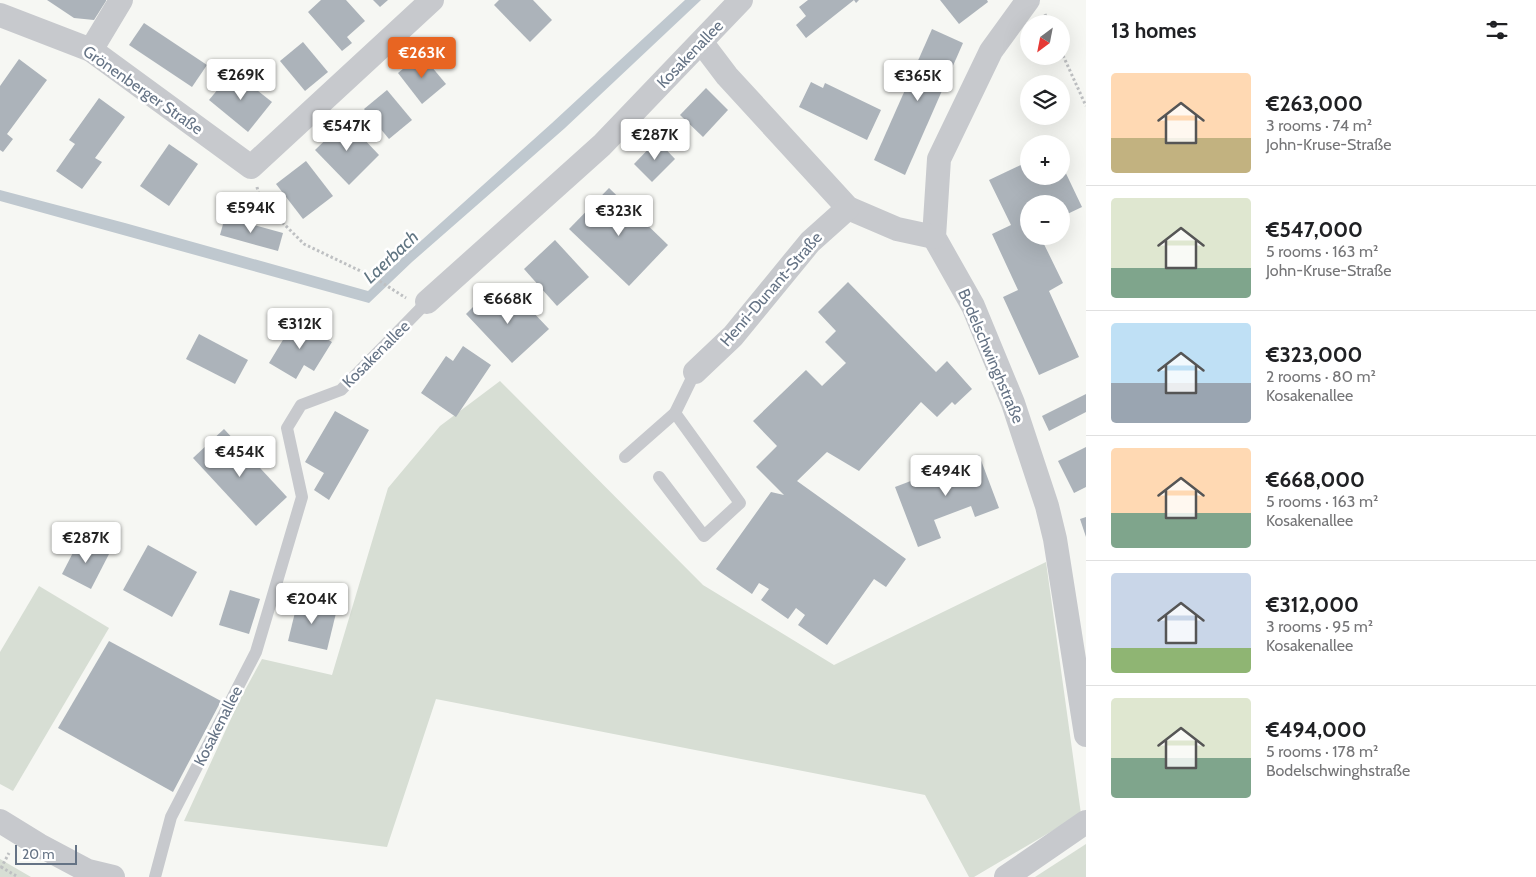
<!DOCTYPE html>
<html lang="en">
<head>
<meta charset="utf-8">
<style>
  :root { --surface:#fff; --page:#f6f6f6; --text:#202124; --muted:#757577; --line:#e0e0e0; --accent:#e86522 }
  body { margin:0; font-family:Cabin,sans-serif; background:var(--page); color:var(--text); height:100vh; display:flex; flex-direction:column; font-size:19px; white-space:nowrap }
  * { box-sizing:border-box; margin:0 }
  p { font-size:16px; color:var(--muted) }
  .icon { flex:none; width:28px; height:28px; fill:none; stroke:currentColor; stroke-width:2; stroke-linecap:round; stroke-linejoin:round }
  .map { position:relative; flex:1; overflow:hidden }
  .sheet { display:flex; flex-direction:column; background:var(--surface); width:450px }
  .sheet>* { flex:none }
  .needle { width:32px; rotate:212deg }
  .buttons { position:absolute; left:1020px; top:15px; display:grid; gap:10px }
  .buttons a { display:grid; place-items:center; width:50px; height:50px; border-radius:50%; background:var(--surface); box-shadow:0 5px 20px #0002; font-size:25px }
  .scale { position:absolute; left:15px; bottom:12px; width:62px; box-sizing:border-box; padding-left:5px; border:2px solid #657385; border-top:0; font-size:14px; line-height:18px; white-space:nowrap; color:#657385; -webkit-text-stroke:4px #fff; paint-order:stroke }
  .price { position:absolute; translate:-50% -42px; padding:0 11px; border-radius:5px; background:#fff; color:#222; font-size:16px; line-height:32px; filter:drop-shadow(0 1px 2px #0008) }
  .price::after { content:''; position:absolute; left:50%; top:30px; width:15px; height:11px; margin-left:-8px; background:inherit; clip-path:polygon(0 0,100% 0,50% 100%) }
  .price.on { background:var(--accent); color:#fff }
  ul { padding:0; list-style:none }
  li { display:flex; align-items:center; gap:15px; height:125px; padding:0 25px }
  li+li { border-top:1px solid var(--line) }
  li span { display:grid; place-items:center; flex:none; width:140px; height:100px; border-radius:5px; color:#555 }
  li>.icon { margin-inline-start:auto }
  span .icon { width:60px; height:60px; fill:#fffc; stroke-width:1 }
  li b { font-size:21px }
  h2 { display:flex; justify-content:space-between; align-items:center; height:60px; padding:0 25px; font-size:21px }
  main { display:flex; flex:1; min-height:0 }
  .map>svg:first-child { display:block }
  .green { fill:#d7ded4 }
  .water { fill:#bfc8cf }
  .building { fill:#acb3ba }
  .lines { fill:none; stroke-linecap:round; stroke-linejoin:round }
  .path { stroke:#bec0c2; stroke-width:3; stroke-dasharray:2.5 2.5; stroke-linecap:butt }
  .lane { stroke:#c7c9cd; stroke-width:12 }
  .street { stroke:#c7c9cd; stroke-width:24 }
  .labels { text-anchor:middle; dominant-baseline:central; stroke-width:5; stroke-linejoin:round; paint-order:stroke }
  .street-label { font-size:16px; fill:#657385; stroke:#fff }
  .water-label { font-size:18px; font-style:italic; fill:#607582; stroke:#fff }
</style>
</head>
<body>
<main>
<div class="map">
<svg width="1086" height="877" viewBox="0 0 1086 877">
  <rect width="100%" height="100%" fill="#f6f7f3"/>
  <g class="green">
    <path d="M500 381 703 585 834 665 1046 562 1081 814 974 877H969L925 795 436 699 387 847 184 821 240 699 262 659 332 675 388 488 440 426Z"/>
    <path d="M39 586 109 628 13 791 0 784V652Z"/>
    <path d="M1086 844V877H1035Z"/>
    <path d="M0 859 31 877H0Z"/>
  </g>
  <path class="water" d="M685 0H701L565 128 412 262 369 303 0 201V190L125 223 368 291 403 257 552 123Z"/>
  <g class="building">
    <path d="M47 0H106V1L94 20 74 18Z"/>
    <path d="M321 0H346L365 21 347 37 352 43 342 51 308 12Z"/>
    <path d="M373 0H388L380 7Z"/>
    <path d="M499 0H533L552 20 530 42 494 5Z"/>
    <path d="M808 0H859L856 3 854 0 806 38 796 25 806 16 799 7Z"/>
    <path d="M940 0H987L988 2 959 24Z"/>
    <path d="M144 23 207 65 192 87 129 45Z"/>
    <path d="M932 29 963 43 905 175 874 160Z"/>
    <path d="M303 42 328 72 305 91 280 61Z"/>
    <path d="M421 54 446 84 422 104 398 73Z"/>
    <path d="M19 59 47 80 7 134 13 139 3 152 0 150V86Z"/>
    <path d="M233 71 272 102 248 132 209 100Z"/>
    <path d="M811 82 823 88 825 83 881 110 867 140 799 107Z"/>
    <path d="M706 88 728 110 703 137 680 115Z"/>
    <path d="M387 90 412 120 389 139 364 109Z"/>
    <path d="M99 98 125 117 95 158 102 162 82 189 56 171 75 144 69 140Z"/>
    <path d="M346 120 379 155 349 185 315 150Z"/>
    <path d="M657 140 675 159 652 182 634 164Z"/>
    <path d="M169 144 198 164 169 206 140 186Z"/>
    <path d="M306 161 333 196 303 219 276 184Z"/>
    <path d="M1029 161V176H1061V163L1082 207 1061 217V204H1029V236H1040L1063 283 1049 291 1079 357 1039 375 1003 297 1018 290 992 234 1011 225 989 180Z"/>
    <path d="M609 188 668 245 629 286 569 229Z"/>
    <path d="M225 217 283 233 278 251 220 235Z"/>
    <path d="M555 240 589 277 557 306 524 269Z"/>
    <path d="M848 282 936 372 947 361 972 389 955 405 952 402 937 417 921 402 859 471 827 452 797 481 906 559 886 587 874 579 827 645 798 625 805 615 796 608 788 619 761 600 769 589 759 583 752 594 716 569 771 492 784 495 756 467 777 446 753 421 806 370 822 386 846 363 825 342 836 331 818 312Z"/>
    <path d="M513 291 549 329 512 363 466 314 483 297 494 308Z"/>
    <path d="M295 320 332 342 314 371 304 365 296 379 269 363Z"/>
    <path d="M199 334 248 360 235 384 186 359Z"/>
    <path d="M463 346 491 365 456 417 421 393 446 356 453 361Z"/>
    <path d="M1086 394V412L1049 431 1042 416Z"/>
    <path d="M335 411 369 430 329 500 314 490 324 473 305 462Z"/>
    <path d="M224 429 287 497 256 526 193 458Z"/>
    <path d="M1086 447V487L1074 493 1058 461Z"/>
    <path d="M979 455 999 508 975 517 971 506 934 520 941 538 918 547 895 487Z"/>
    <path d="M1086 517V537L1080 519Z"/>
    <path d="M80 539 109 554 91 589 62 574Z"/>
    <path d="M148 545 197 572 172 617 123 590Z"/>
    <path d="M230 590 260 599 249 634 219 625Z"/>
    <path d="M298 600 337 609 327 650 288 641Z"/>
    <path d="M109 641 221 701 173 792 58 728Z"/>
  </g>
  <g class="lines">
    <g class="path">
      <path d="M1045 14 1049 24"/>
      <path d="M1061 51 1086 106"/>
      <path d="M257 187 260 200 304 244 373 277 406 298"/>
      <path d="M1 867 18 877"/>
      <path d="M1 868 9 853"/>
    </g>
    <g class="lane">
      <path d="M625 457 675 413"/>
      <path d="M659 477 704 536 740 503 675 413 695 372"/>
      <path d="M155 877 171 817 256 652 302 497 287 428 301 405 341 390 427 302"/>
    </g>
    <g class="street">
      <path d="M1028 0 991 51 939 159 934 237 973 306 1013 403 1047 506 1055 539 1086 735"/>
      <path d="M0 15 91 50 251 167 432 0"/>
      <path d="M702 43 727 76 848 208 897 229 934 237"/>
      <path d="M91 50 121 0"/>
      <path d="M427 302 602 145 741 0"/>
      <path d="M695 372 733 336 810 242 848 208"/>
      <path d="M0 821 39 845 88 871 113 877"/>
      <path d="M1006 877 1086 822"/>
    </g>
  </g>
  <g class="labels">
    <g class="street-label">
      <text transform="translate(690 54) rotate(-46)">Kosakenallee</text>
      <text transform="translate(143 90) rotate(35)">Grönenberger Straße</text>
      <text transform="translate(771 289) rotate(-49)">Henri-Dunant-Straße</text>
      <text transform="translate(376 354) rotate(-45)">Kosakenallee</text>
      <text transform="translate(991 356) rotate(67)">Bodelschwinghstraße</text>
      <text transform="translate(218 726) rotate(-63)">Kosakenallee</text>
    </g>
    <g class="water-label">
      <text transform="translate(391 257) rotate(-43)">Laerbach</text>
    </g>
  </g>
</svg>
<div class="buttons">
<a><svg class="needle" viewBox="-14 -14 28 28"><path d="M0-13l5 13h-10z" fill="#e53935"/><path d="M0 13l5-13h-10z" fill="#757577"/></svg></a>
<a><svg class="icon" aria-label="layers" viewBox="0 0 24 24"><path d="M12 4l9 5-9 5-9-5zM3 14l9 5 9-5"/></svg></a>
<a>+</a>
<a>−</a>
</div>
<div class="scale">20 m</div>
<b class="price on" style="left:422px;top:79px">€263K</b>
<b class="price" style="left:241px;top:101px">€269K</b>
<b class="price" style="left:918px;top:102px">€365K</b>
<b class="price" style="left:347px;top:152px">€547K</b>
<b class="price" style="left:655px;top:161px">€287K</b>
<b class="price" style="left:251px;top:234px">€594K</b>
<b class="price" style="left:619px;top:237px">€323K</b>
<b class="price" style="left:508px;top:325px">€668K</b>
<b class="price" style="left:300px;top:350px">€312K</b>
<b class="price" style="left:240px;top:478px">€454K</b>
<b class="price" style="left:946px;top:497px">€494K</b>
<b class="price" style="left:86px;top:564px">€287K</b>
<b class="price" style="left:312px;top:625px">€204K</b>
</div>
<section class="sheet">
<h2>13 homes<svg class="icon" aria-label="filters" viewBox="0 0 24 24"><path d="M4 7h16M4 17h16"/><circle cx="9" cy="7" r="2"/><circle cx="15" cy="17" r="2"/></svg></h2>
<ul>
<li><span style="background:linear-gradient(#ffd9b3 65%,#c2b280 0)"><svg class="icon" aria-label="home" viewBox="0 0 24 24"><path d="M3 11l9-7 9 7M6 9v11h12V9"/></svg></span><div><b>€263,000</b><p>3 rooms · 74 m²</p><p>John-Kruse-Straße</p></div></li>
<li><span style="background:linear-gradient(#dfe7d0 70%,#7fa58c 0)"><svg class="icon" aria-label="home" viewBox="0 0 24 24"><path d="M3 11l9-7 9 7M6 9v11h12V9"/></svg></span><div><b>€547,000</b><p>5 rooms · 163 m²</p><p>John-Kruse-Straße</p></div></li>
<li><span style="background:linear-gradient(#bfe0f5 60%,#9aa5b1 0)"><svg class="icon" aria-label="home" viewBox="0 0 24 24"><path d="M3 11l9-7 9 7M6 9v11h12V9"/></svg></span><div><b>€323,000</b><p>2 rooms · 80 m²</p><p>Kosakenallee</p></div></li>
<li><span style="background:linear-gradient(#ffd9b3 65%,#7fa58c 0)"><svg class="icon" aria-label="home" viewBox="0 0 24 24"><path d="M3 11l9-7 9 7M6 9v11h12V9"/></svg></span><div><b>€668,000</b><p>5 rooms · 163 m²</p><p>Kosakenallee</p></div></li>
<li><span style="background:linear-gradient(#c9d6e8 75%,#8fb573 0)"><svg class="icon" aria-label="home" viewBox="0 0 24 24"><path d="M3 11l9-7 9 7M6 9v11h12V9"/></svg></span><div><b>€312,000</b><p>3 rooms · 95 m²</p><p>Kosakenallee</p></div></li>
<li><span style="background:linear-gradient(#dfe7d0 60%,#7fa58c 0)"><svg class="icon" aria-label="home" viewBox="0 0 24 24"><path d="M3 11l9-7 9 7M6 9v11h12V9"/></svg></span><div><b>€494,000</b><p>5 rooms · 178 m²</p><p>Bodelschwinghstraße</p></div></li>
</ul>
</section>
</main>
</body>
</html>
